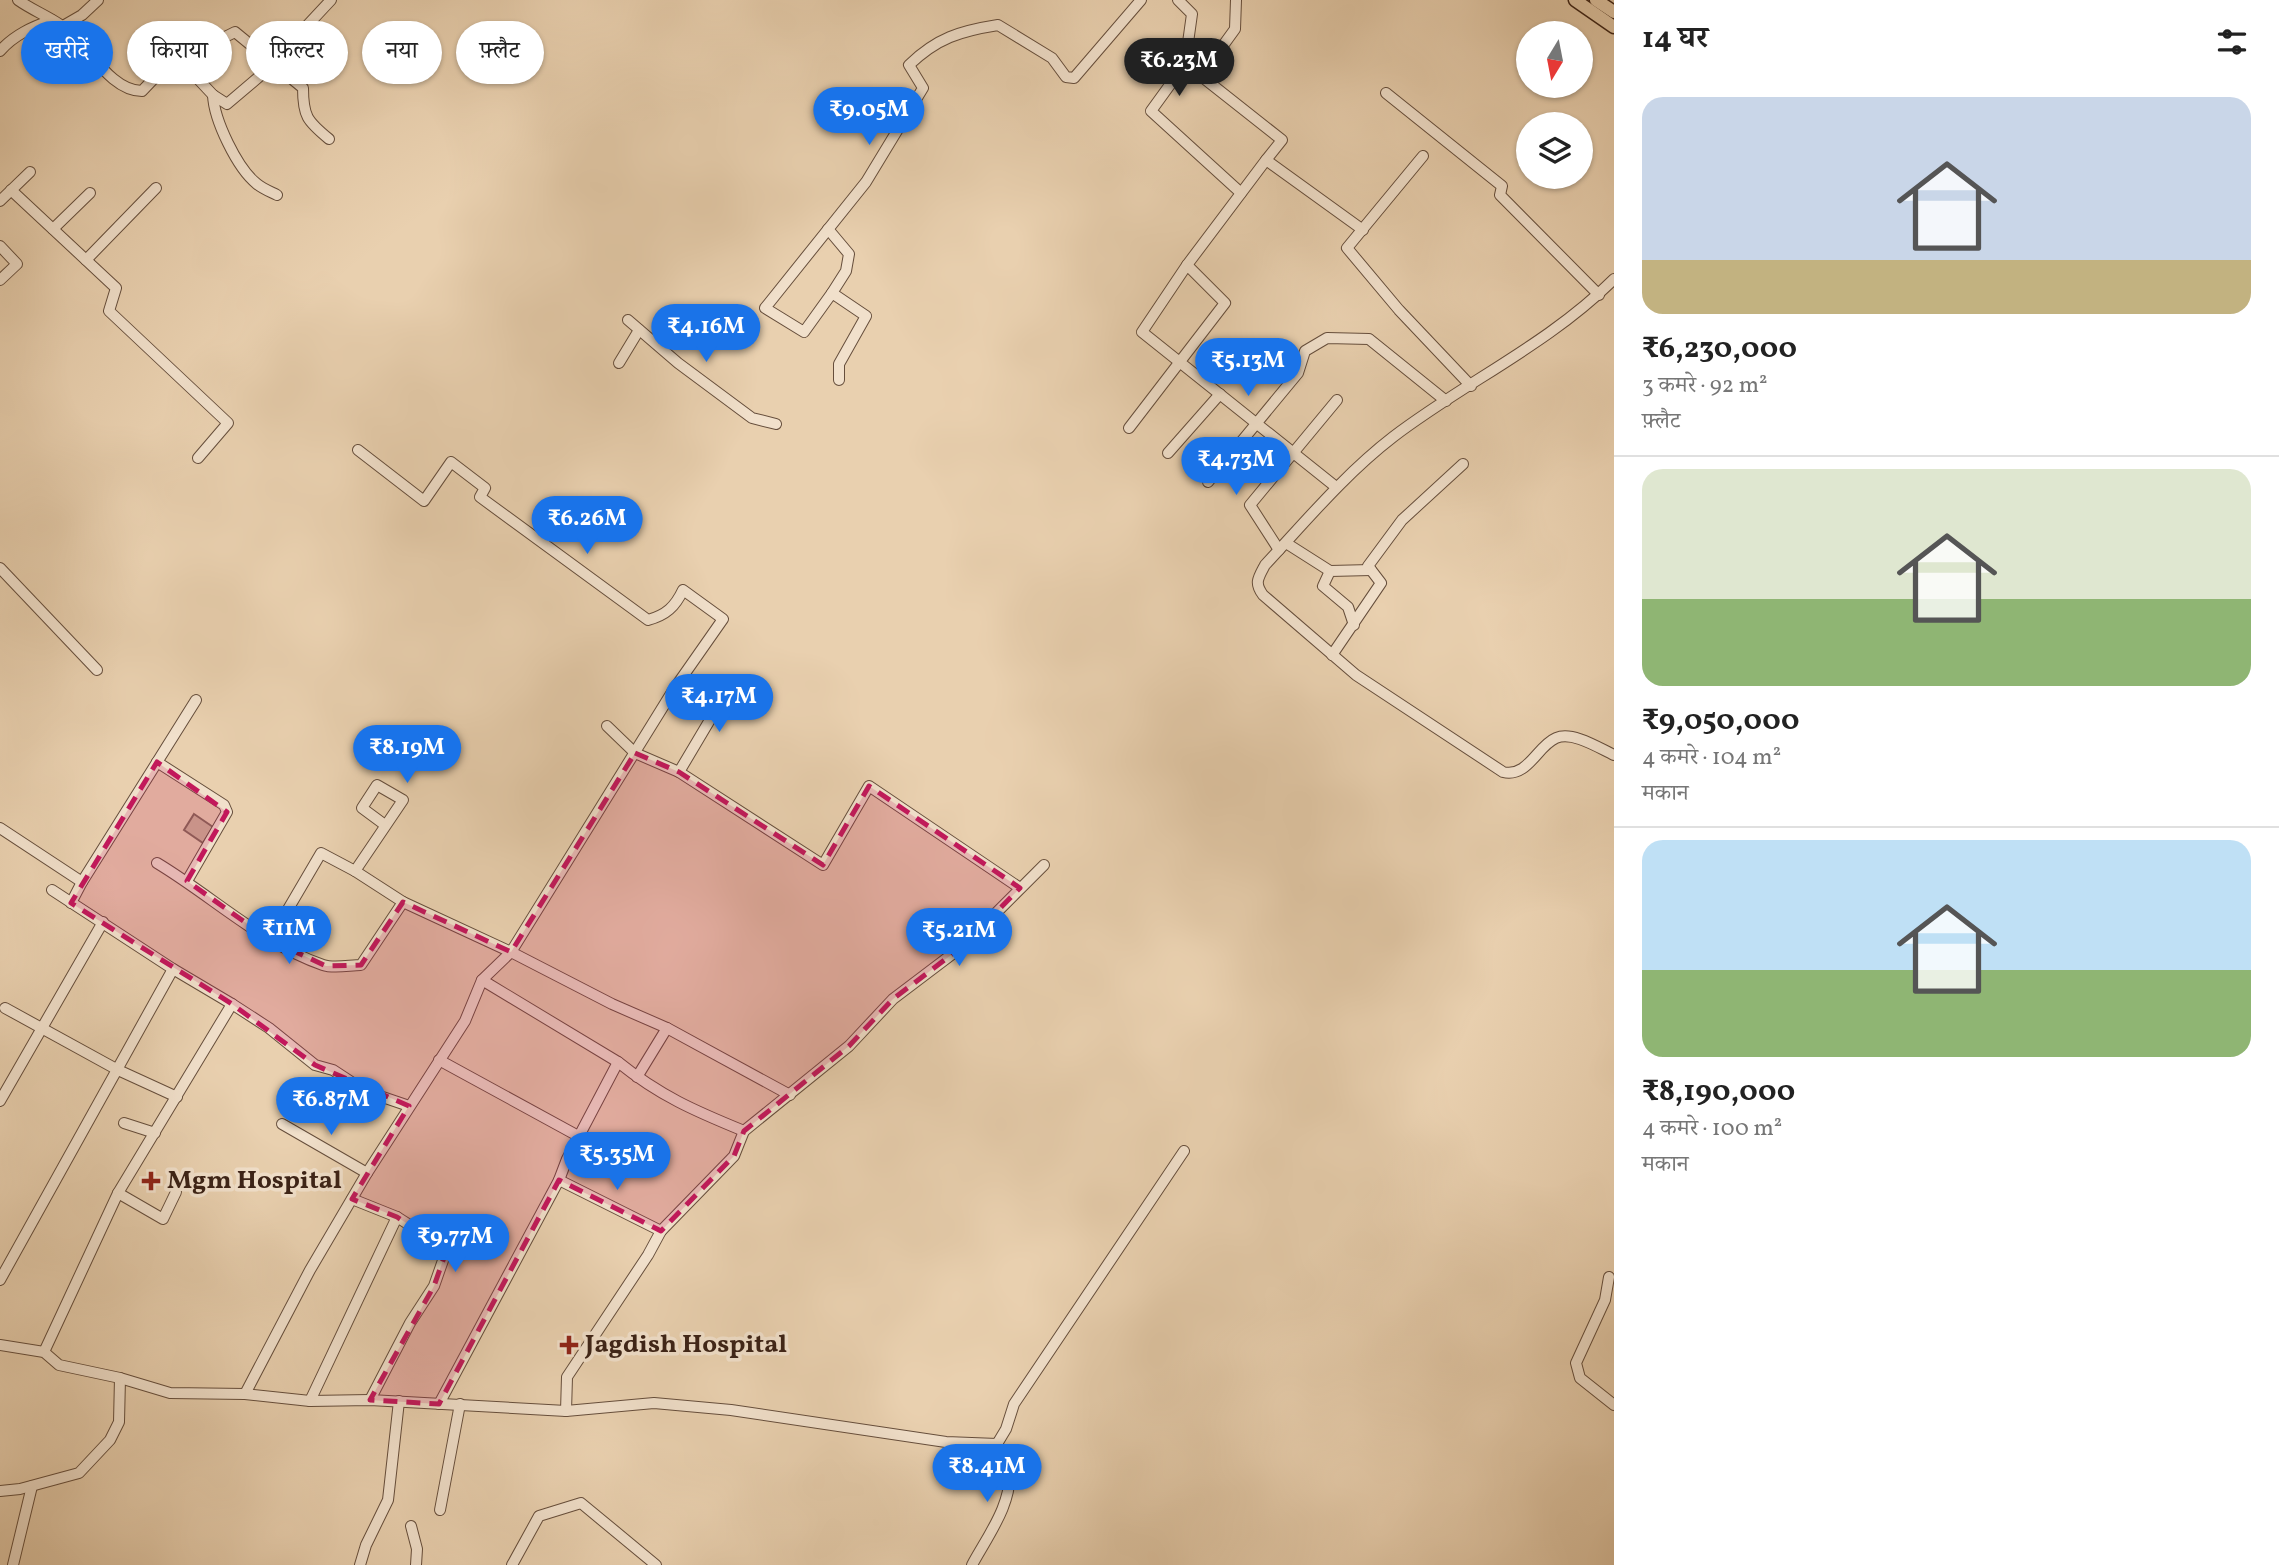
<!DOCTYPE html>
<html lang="hi">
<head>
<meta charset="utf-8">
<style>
  :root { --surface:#fff; --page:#f6f6f6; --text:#222; --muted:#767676; --line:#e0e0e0; --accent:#1a73e8 }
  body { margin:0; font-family:Vollkorn,"Noto Serif Devanagari",serif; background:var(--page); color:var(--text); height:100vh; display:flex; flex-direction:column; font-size:26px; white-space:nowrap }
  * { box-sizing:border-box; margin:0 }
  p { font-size:23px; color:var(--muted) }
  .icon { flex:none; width:38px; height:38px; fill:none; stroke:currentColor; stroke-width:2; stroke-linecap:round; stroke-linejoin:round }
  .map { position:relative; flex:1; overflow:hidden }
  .panel { display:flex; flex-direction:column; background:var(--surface); width:665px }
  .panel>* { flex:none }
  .banner { position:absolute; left:21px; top:21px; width:665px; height:63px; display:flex; gap:14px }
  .needle { width:46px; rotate:190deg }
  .buttons { position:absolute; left:1516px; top:21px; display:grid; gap:14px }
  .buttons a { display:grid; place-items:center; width:77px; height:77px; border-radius:50%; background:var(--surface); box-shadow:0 2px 5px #0004; font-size:35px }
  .price { position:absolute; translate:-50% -60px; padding:0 16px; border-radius:24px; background:var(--accent); color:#fff; font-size:23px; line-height:46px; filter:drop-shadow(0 2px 4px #0008) }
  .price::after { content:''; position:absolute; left:50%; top:42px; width:21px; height:16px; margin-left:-10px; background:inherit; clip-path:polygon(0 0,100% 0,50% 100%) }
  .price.current { background:#222; color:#fff }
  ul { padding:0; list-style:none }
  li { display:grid; align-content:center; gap:14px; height:371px; padding:0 28px }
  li+li { border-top:2px solid var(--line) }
  li span { display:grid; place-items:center; height:217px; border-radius:21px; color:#555 }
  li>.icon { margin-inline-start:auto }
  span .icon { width:126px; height:126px; fill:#fffc; stroke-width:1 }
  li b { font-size:30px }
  h2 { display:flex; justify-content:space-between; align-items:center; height:84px; padding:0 28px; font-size:30px }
  .pill { padding:0 24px; border-radius:32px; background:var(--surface); box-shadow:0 2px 5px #0004; font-size:24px; line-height:63px }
  .pill.current { background:var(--accent); color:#fff }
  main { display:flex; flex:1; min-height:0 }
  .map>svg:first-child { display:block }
  .green { fill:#cbb295; stroke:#836a56; stroke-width:2 }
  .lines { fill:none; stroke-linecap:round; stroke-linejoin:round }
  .minor-casing { stroke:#664e3c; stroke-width:12 }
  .major-casing { stroke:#3b2216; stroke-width:15 }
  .minor { stroke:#f1e0cb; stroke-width:10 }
  .major { stroke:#e9d0af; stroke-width:12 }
  .marked { fill:#c2185b; fill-opacity:0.2; stroke:#c2185b; stroke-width:5; stroke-dasharray:14 9; stroke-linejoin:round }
  .poi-dot { fill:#8f2418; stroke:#f1e0cb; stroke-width:2.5 }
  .labels { text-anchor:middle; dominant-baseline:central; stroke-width:7; stroke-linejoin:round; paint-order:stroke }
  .poi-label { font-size:26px; font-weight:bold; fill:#3b2216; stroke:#f1e0cb; text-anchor:start }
</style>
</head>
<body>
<main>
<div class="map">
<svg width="1614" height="1565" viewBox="0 0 1614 1565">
  <rect width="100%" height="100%" fill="#e9d0af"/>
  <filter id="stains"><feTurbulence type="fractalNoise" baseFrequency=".00286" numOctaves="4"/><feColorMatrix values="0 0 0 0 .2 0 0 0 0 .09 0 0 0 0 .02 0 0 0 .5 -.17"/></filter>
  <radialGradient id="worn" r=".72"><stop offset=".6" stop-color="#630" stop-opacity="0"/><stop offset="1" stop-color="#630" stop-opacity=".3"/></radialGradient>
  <path class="green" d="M194 814 213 827 203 843 184 830Z"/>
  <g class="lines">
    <g class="minor-casing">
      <g id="minor">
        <path d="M18 0C32 10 48 16 62 26 87 43 109 91 142 91L164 68 178 62 185 65 213 95 227 104 260 76 331 0"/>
        <path d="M1178 0 1192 14 1185 64 1151 111 1241 193"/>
        <path d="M1236 0 1235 29 1201 76 1282 140 1266 160"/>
        <path d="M63 26 82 15 98 0"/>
        <path d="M208 36 225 37 235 32 303 88C303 116 307 121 329 139"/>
        <path d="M0 51C14 35 32 27 52 20"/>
        <path d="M1386 93 1502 186 1500 195 1599 295"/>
        <path d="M213 95C214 120 237 168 257 184 263 189 271 192 277 195"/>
        <path d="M1423 156 1347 248 1399 310 1471 386"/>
        <path d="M11 190 116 288 109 311 228 423 198 458"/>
        <path d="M0 201 30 172"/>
        <path d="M53 229 90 193"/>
        <path d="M828 229 849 254 846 271 832 293"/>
        <path d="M0 246 17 264 0 280"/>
        <path d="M86 260 156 188"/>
        <path d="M1187 265 1266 160 1363 230"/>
        <path d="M1614 279C1549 344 1465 382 1393 437 1345 474 1306 521 1265 565 1258 578 1254 583 1263 595L1356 675 1503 772C1528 778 1537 746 1556 738 1573 731 1599 748 1614 755"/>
        <path d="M628 320 678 363 752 418 776 424"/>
        <path d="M619 363 639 330"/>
        <path d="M839 380V364L866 316 832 293 804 332 765 308 866 182 923 88 909 65C937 38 960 31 998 25L1052 58 1066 77 1074 78 1141 0"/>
        <path d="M1129 428 1225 303 1187 265 1142 332 1336 487"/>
        <path d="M1168 453 1220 394"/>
        <path d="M1208 482 1298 373 1305 351 1327 338 1369 339 1446 401"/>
        <path d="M1286 543 1330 571"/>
        <path d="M1279 550 1250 505 1337 400"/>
        <path d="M0 568 97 670"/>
        <path d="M1354 625 1348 607 1323 586 1330 571 1371 570"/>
        <path d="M1332 655 1381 583 1368 566 1402 520 1463 464"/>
        <path d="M607 726 635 753 679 772 823 865 869 786 1020 888"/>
        <path d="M157 762 224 805 227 812 187 881"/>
        <path d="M679 772 733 681"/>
        <path d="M0 828 82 882"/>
        <path d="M157 863C212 896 262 944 323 965 334 969 350 965 361 965L403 902"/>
        <path d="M355 871 403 800 377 785 362 808 385 825"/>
        <path d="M71 903 82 882 196 700"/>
        <path d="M270 940 321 853 355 871 403 902 511 952 612 1004 667 1028 790 1095"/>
        <path d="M482 980 618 1062C660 1096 695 1111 744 1131"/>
        <path d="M232 1004 269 1028 315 1065 333 1070 365 1091 409 1106"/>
        <path d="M5 1008 118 1070 177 1097"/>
        <path d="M439 1060 580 1137"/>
        <path d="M637 1077 667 1028"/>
        <path d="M0 1101 103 922"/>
        <path d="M124 1123 155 1133"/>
        <path d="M282 1124 367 1173"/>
        <path d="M559 1180 661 1231"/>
        <path d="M118 1193 163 1219 176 1192"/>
        <path d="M352 1199 397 1217 447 1249 434 1286 410 1323 370 1400"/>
        <path d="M1609 1277 1605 1300 1576 1363 1580 1378 1614 1405"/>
        <path d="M0 1280 173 969"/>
        <path d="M0 1345 44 1352 59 1365 120 1378 170 1393 245 1394 310 1401 370 1400 566 1411 654 1403 731 1410 946 1442 997 1444 1006 1429 1014 1404 1184 1151"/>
        <path d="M44 1352 118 1193 232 1004 173 969 52 890"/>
        <path d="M245 1394 310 1270 367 1173 465 1021 482 980 511 952 674 689 723 619 683 590C675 607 666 615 648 620L480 497 485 488 451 462 424 501 358 450"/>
        <path d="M310 1401 397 1217"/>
        <path d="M439 1404 559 1180 567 1159 618 1062"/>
        <path d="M566 1411 567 1377 648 1255 661 1231 734 1156 744 1131 849 1046 893 999 963 946 1044 865"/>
        <path d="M0 1491 20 1489 79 1473 110 1440 119 1422 120 1378"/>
        <path d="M440 1510 460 1404"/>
        <path d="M411 1526 417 1549 416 1565"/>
        <path d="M13 1565 32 1486"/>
        <path d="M360 1565 366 1545 388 1500 399 1401"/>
        <path d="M512 1565 539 1516 581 1503 656 1565"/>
        <path d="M972 1565C987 1537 1014 1502 1009 1468 1007 1459 999 1453 997 1444"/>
      </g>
    </g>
    <g class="major-casing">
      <g id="major">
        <path d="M1575 0 1614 27"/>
        <path d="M1596 0 1614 12"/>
      </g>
    </g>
    <use href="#minor" class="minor"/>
    <use href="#major" class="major"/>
  </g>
  <path class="marked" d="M635 753 679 772 823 865 869 786 1020 888 963 946 893 999 849 1046 744 1131 734 1156 661 1231 559 1180 439 1404 370 1400 434 1286 447 1249 397 1217 352 1199 409 1106 315 1065 232 1004 71 903 157 762 227 812 187 881 270 940 326 966 361 965 403 902 511 952Z"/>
  <g class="poi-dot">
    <path d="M147.5 1170.5h7v7h7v7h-7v7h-7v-7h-7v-7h7z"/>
    <path d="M565.5 1334.5h7v7h7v7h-7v7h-7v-7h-7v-7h7z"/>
  </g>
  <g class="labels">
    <g class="poi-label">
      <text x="167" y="1181">Mgm Hospital</text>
      <text x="585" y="1345">Jagdish Hospital</text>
    </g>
  </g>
  <rect width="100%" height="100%" filter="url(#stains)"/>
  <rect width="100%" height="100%" fill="url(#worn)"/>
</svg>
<div class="buttons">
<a><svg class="needle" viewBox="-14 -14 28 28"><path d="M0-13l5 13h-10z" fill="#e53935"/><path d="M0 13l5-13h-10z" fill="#767676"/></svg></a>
<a><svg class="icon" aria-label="layers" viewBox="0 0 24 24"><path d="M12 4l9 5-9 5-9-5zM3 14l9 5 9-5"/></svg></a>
</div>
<b class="price current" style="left:1179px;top:98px">₹6.23M</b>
<b class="price" style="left:869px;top:147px">₹9.05M</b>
<b class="price" style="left:706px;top:364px">₹4.16M</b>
<b class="price" style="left:1248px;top:398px">₹5.13M</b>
<b class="price" style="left:1236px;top:497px">₹4.73M</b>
<b class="price" style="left:587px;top:556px">₹6.26M</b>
<b class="price" style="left:719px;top:734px">₹4.17M</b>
<b class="price" style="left:407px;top:785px">₹8.19M</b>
<b class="price" style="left:289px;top:966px">₹11M</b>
<b class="price" style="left:959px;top:968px">₹5.21M</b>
<b class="price" style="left:331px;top:1137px">₹6.87M</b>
<b class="price" style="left:617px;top:1192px">₹5.35M</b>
<b class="price" style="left:455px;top:1274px">₹9.77M</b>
<b class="price" style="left:987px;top:1504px">₹8.41M</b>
<div class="banner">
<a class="pill current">खरीदें</a>
<a class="pill">किराया</a>
<a class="pill">फ़िल्टर</a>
<a class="pill">नया</a>
<a class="pill">फ़्लैट</a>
</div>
</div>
<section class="panel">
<h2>14 घर<svg class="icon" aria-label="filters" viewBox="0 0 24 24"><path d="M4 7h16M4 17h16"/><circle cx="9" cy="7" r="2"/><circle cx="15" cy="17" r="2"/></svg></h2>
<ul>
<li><span style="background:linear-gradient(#c9d6e8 75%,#c2b280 0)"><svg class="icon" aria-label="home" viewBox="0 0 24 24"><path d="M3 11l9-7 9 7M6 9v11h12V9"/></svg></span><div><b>₹6,230,000</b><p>3 कमरे · 92 m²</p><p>फ़्लैट</p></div></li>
<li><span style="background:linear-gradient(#dfe7d0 60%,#8fb573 0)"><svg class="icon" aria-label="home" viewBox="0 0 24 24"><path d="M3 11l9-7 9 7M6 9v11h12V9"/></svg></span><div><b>₹9,050,000</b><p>4 कमरे · 104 m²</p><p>मकान</p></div></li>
<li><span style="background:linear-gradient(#bfe0f5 60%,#8fb573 0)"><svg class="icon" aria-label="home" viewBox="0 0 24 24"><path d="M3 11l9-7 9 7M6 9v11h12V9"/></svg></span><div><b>₹8,190,000</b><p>4 कमरे · 100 m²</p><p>मकान</p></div></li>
</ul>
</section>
</main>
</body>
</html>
